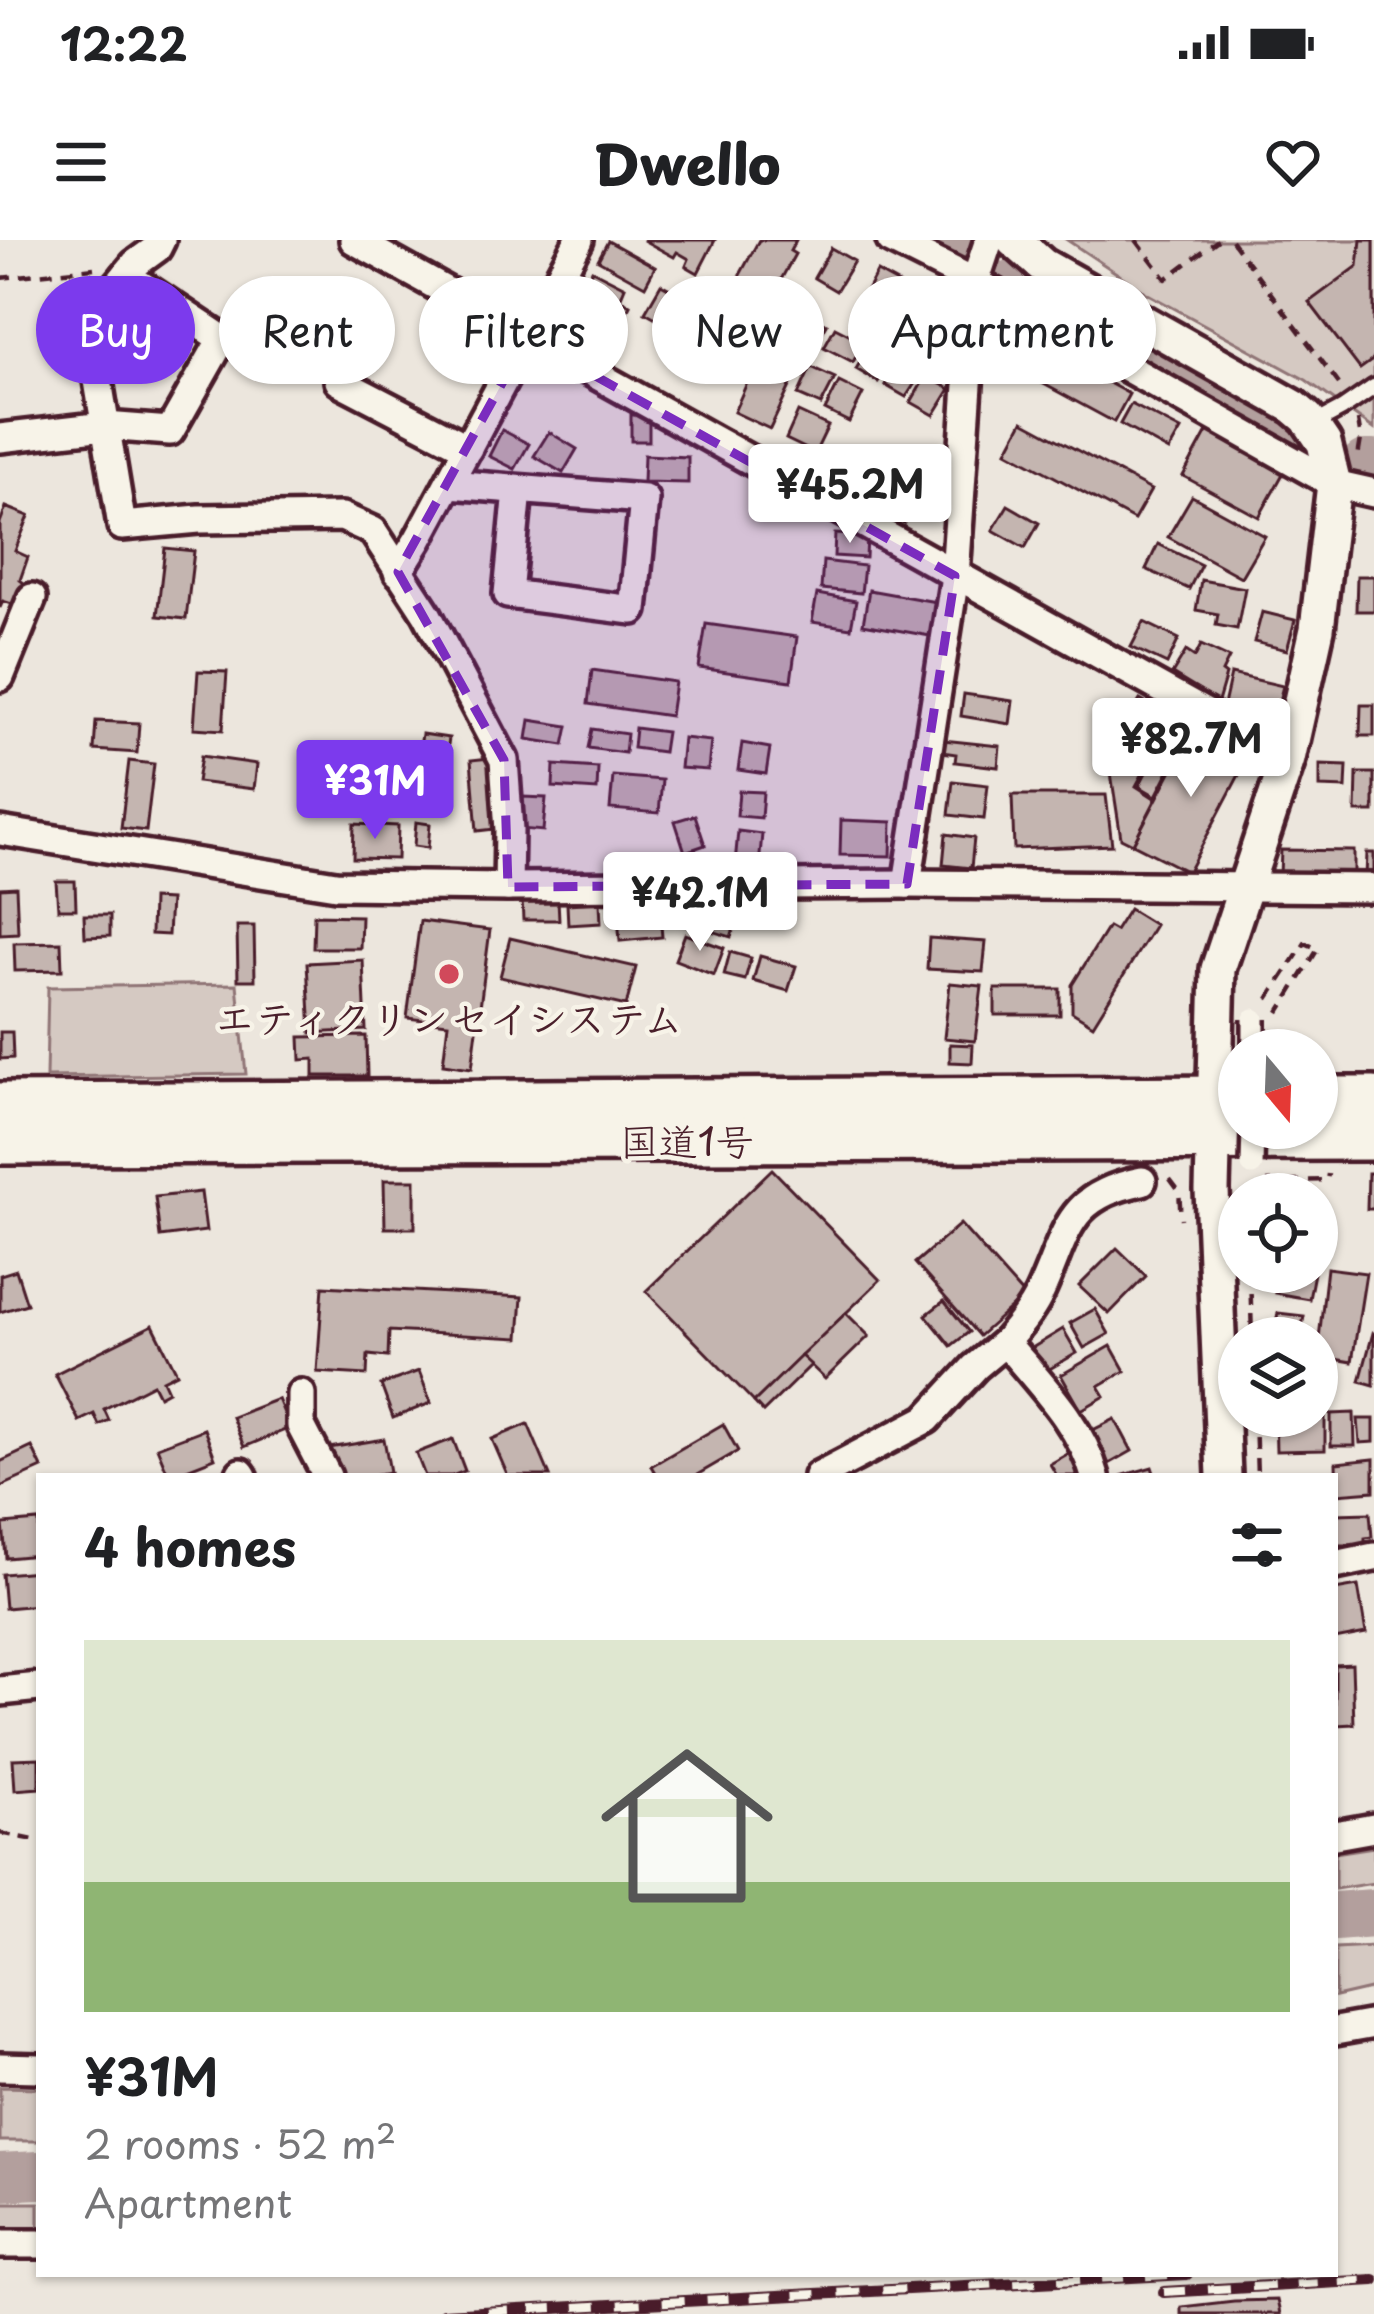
<!DOCTYPE html>
<html lang="en">
<head>
<meta charset="utf-8">
<style>
  :root { --surface:#fff; --page:#f6f6f6; --text:#202124; --muted:#757577; --accent:#7c3aed }
  body { margin:0; font-family:"Playpen Sans","Klee One",sans-serif; background:var(--page); color:var(--text); height:100vh; display:flex; flex-direction:column; font-size:45px; white-space:nowrap }
  * { box-sizing:border-box; margin:0 }
  p { font-size:39px; color:var(--muted) }
  .icon { flex:none; width:66px; height:66px; fill:none; stroke:currentColor; stroke-width:2; stroke-linecap:round; stroke-linejoin:round }
  .map { position:relative; flex:1; overflow:hidden }
  .drawer { position:absolute; left:36px; top:1233px; width:1302px; height:804px; display:flex; flex-direction:column; background:var(--surface); border-radius:0px; box-shadow:0 3px 9px #0004 }
  .drawer>* { flex:none }
  .hud { position:absolute; left:36px; top:36px; width:1302px; height:108px; display:flex; gap:24px }
  .needle { width:78px; rotate:161deg }
  .tools { position:absolute; left:1218px; top:789px; display:grid; gap:24px }
  .tools a { display:grid; place-items:center; width:120px; height:120px; border-radius:50%; background:var(--surface); box-shadow:0 3px 9px #0004; font-size:60px }
  .price { position:absolute; translate:-50% -102px; padding:0 27px; border-radius:12px; background:#fff; color:#222; font-size:39px; line-height:78px; filter:drop-shadow(0 3px 6px #0008) }
  .price::after { content:''; position:absolute; left:50%; top:72px; width:36px; height:27px; margin-left:-18px; background:inherit; clip-path:polygon(0 0,100% 0,50% 100%) }
  .price.current { background:var(--accent); color:#fff }
  ul { padding:0; list-style:none }
  li { display:grid; align-content:center; gap:24px; height:636px; padding:0 48px }
  li span { display:grid; place-items:center; height:372px; border-radius:0px; color:#555 }
  li>.icon { margin-inline-start:auto }
  span .icon { width:216px; height:216px; fill:#fffc; stroke-width:1 }
  li b { font-size:51px }
  h2 { display:flex; justify-content:space-between; align-items:center; height:144px; padding:0 48px; font-size:51px }
  .tag { padding:0 42px; border-radius:54px; background:var(--surface); box-shadow:0 3px 9px #0004; font-size:42px; line-height:108px }
  .tag.current { background:var(--accent); color:#fff }
  .status { display:flex; justify-content:space-between; align-items:center; height:84px; padding:0 60px; background:var(--surface); direction:ltr }
  .status svg { height:33px; fill:currentColor }
  header { display:flex; justify-content:space-between; align-items:center; height:156px; padding:0 48px; background:var(--surface); font-size:54px; font-weight:800 }
  .map>svg:first-child { display:block }
  .green { fill:#d5c9c2; stroke:#907476; stroke-width:3 }
  .lines { fill:none; stroke-linecap:round; stroke-linejoin:round }
  .river { stroke:#b39f9d; stroke-width:48 }
  .building { fill:#c4b5b0; stroke:#4a1f2b; stroke-width:3 }
  .service-casing { stroke:#4a1f2b; stroke-width:22 }
  .minor-casing { stroke:#4a1f2b; stroke-width:36 }
  .tertiary-casing { stroke:#4a1f2b; stroke-width:42 }
  .trunk-casing { stroke:#4a1f2b; stroke-width:54 }
  .path { stroke:#4a1f2b; stroke-width:4.5; stroke-dasharray:12 9; stroke-linecap:butt }
  .service { stroke:#f7f3e8; stroke-width:14 }
  .minor { stroke:#f7f3e8; stroke-width:27 }
  .tertiary { stroke:#f7f3e8; stroke-width:33 }
  .trunk { stroke:#f7f3e8; stroke-width:45 }
  .rail-casing { stroke:#4a1f2b; stroke-width:12 }
  .rail { stroke:#f7f3e8; stroke-width:8; stroke-dasharray:22; stroke-linecap:butt }
  .pedestrian-bridge-casing { stroke:#4a1f2b; stroke-width:30; stroke-linecap:butt }
  .pedestrian-bridge { stroke:#f7f3e8; stroke-width:21 }
  .marked { fill:#7b2cbf; fill-opacity:0.2; stroke:#7b2cbf; stroke-width:9; stroke-dasharray:24 15; stroke-linejoin:round }
  .poi-dot { fill:#d1495b; stroke:#f7f3e8; stroke-width:4.5 }
  .labels { text-anchor:middle; dominant-baseline:central; stroke-width:9; stroke-linejoin:round; paint-order:stroke }
  .poi-label { font-size:39px; font-weight:bold; fill:#4a1f2b; stroke:#f7f3e8 }
  .street-label { font-size:39px; fill:#4a1f2b; stroke:#f7f3e8 }
</style>
</head>
<body>
<div class="status"><b>12:22</b><svg viewBox="0 0 49 12"><path d="M0 12V9h3v3zM5 12V6h3v6zM10 12V3h3v9zM15 12V0h3v12zM26 1h20v11H26zM47 4h2v5h-2z"/></svg></div>
<header><svg class="icon" aria-label="menu" viewBox="0 0 24 24"><path d="M4 6h16M4 12h16M4 18h16"/></svg>Dwello<svg class="icon" aria-label="heart" viewBox="0 0 24 24"><path d="M12 20l-8-8c-3-5 5-10 8-4 3-6 11-1 8 4z"/></svg></header>
<div class="map">
<svg width="1374" height="2074" viewBox="0 0 1374 2074">
  <rect width="100%" height="100%" fill="#ece6dd"/>
  <filter id="ink" filterUnits="userSpaceOnUse"><feTurbulence type="fractalNoise" baseFrequency=".00833" numOctaves="2"/><feDisplacementMap in="SourceGraphic" scale="24" xChannelSelector="R" yChannelSelector="G"/><feConvolveMatrix kernelMatrix="1 2 1 2 8 2 1 2 1" color-interpolation-filters="sRGB"/></filter>
  <g filter="url(#ink)">
    <g class="green">
      <path d="M1067 0H1374V189L1306 140 1148 54Z"/>
      <path d="M237 744 246 834 46 837 48 747Z"/>
      <path d="M1374 1607V1643L1335 1649V1613Z"/>
      <path d="M1374 1706V1748L1335 1757V1708Z"/>
      <path d="M0 1847 39 1848V1901H0Z"/>
      <path d="M0 1963H39V1993L0 1994Z"/>
    </g>
    <g class="lines">
      <g class="river">
        <path d="M927 0 955 16"/>
        <path d="M1007 45 1278 191"/>
        <path d="M1365 224H1374"/>
        <path d="M1335 1676 1374 1673"/>
        <path d="M0 1937 39 1935"/>
      </g>
    </g>
    <g class="building">
      <path d="M643 0H715L698 33 686 26 689 19 677 12 674 17Z"/>
      <path d="M759 0H796L790 11 795 14 778 45 774 42 767 55 773 59 764 75 729 55Z"/>
      <path d="M1361 0H1374V119L1360 129 1309 62 1358 26Z"/>
      <path d="M608 1 655 27 645 46 598 20Z"/>
      <path d="M831 8 854 21 836 51 814 38Z"/>
      <path d="M592 30 625 47 620 59 630 65 607 110 570 91 582 67 575 64Z"/>
      <path d="M877 32 899 44 880 79 858 67Z"/>
      <path d="M661 44 735 85 719 113 645 72Z"/>
      <path d="M906 46 926 58 913 81 892 69Z"/>
      <path d="M939 52 958 63 937 99 918 88Z"/>
      <path d="M796 68 827 84 814 107 783 90Z"/>
      <path d="M835 87 864 102 853 122 824 107Z"/>
      <path d="M872 102 894 115 878 142 856 129Z"/>
      <path d="M1054 113 1129 154 1114 182 1038 141Z"/>
      <path d="M789 117 801 123 770 189 734 172 751 134 759 138 766 121 783 129Z"/>
      <path d="M901 117 923 131 906 157 885 145Z"/>
      <path d="M811 127 835 138 821 165 798 155Z"/>
      <path d="M926 136 950 149 934 175 911 162Z"/>
      <path d="M839 142 863 154 849 182 825 170Z"/>
      <path d="M1131 164 1181 190 1169 211 1120 184Z"/>
      <path d="M798 172 828 186 815 213 786 199Z"/>
      <rect x="631" y="175" width="18" height="26"/>
      <path d="M1023 181 1151 250 1134 280 1007 211Z"/>
      <path d="M502 190 529 204 515 229 489 216Z"/>
      <path d="M1208 190 1284 232 1259 277 1183 236Z"/>
      <path d="M549 192 577 209 563 233 534 216Z"/>
      <path d="M848 209 922 251 904 283 830 241Z"/>
      <path d="M644 215 688 217V243L643 242Z"/>
      <path d="M1192 256 1265 296 1241 337 1168 297Z"/>
      <path d="M1008 265 1039 283 1025 308 993 290Z"/>
      <path d="M6 267 29 276 15 311 28 317 20 340 24 343 15 365 3 361 0 368V283Z"/>
      <path d="M835 294 867 296 866 318 834 316Z"/>
      <path d="M1158 304 1201 325 1189 349 1146 329Z"/>
      <path d="M165 308 194 311 186 379 157 376Z"/>
      <path d="M823 321 864 326 861 353 821 349Z"/>
      <path d="M1357 336H1374V371H1356Z"/>
      <path d="M1201 340 1245 348 1237 389 1216 385 1218 374 1196 370Z"/>
      <path d="M869 350 936 362 930 396 863 384Z"/>
      <path d="M817 354 856 361 851 388 812 382Z"/>
      <path d="M1262 372 1295 380 1287 410 1254 402Z"/>
      <path d="M1144 382 1179 399 1167 424 1131 407Z"/>
      <path d="M706 384 797 397 791 441 699 428Z"/>
      <path d="M1201 405 1229 418 1222 432 1226 435 1218 462 1172 434 1186 411 1195 417Z"/>
      <path d="M592 430 675 442 670 476 588 464Z"/>
      <path d="M198 431 227 432 223 490 194 488Z"/>
      <path d="M1231 434 1283 446 1275 476 1224 465Z"/>
      <path d="M964 454 1013 461 1010 484 961 476Z"/>
      <path d="M1140 460 1173 478 1136 546 1156 559 1133 604 1121 598 1111 533 1130 530 1126 499 1135 487 1126 483Z"/>
      <path d="M1361 465H1374V496H1360Z"/>
      <path d="M1174 478 1191 488 1156 556 1139 546Z"/>
      <path d="M530 480 568 486 564 505 527 499Z"/>
      <path d="M96 481 139 483 137 513 94 510Z"/>
      <path d="M635 488 666 492 663 512 633 508Z"/>
      <path d="M1194 488 1249 516 1188 632 1133 604Z"/>
      <path d="M592 489 627 494 625 513 588 508Z"/>
      <path d="M422 494 449 498 443 538 416 534Z"/>
      <path d="M683 498 711 501 708 530 680 528Z"/>
      <path d="M943 500 1000 506 998 527 955 522 956 514 942 512Z"/>
      <path d="M742 503 770 508 766 534 738 530Z"/>
      <path d="M201 516 257 524 254 549 197 542Z"/>
      <path d="M490 518 495 589 477 591 471 520Z"/>
      <path d="M129 521 154 524 146 591 121 588Z"/>
      <path d="M554 525 598 528 597 550 553 547Z"/>
      <path d="M1320 525 1347 526 1346 548 1320 547Z"/>
      <path d="M1357 533H1374V572H1356Z"/>
      <path d="M613 536 662 540 659 573 610 569Z"/>
      <path d="M953 541 988 545 984 579 949 575Z"/>
      <path d="M739 551 763 552 761 578 737 576Z"/>
      <path d="M1012 555H1106L1112 605 1014 609Z"/>
      <path d="M522 557 546 558 543 591 520 589Z"/>
      <path d="M695 575 705 605 685 612 675 581Z"/>
      <path d="M841 580 892 582 891 616 840 615Z"/>
      <path d="M416 582 430 584 428 608 414 606Z"/>
      <path d="M354 584 398 586 397 619 353 618Z"/>
      <path d="M738 591 762 594 759 626 735 624Z"/>
      <path d="M946 594 974 598 971 628 943 625Z"/>
      <path d="M1281 610 1354 611V637L1280 636Z"/>
      <path d="M1367 613H1374V637H1366Z"/>
      <path d="M56 641H75L76 669H58Z"/>
      <path d="M16 647 18 693 0 694V648Z"/>
      <path d="M717 657 742 666 731 697 705 689Z"/>
      <path d="M152 659 170 660 168 695 151 694Z"/>
      <path d="M558 659 559 680H523L522 660Z"/>
      <path d="M600 662 601 683 568 685 567 664Z"/>
      <path d="M1129 669 1155 685 1093 785 1072 772V745L1108 687 1115 691Z"/>
      <path d="M660 674 662 697 620 701 618 677Z"/>
      <path d="M84 675H110V696L85 697Z"/>
      <path d="M314 675 361 676 360 708H313Z"/>
      <path d="M420 681 490 690 472 828 443 824 448 783 407 778Z"/>
      <path d="M237 686H254L255 740H238Z"/>
      <path d="M685 694 724 708 714 735 675 720Z"/>
      <path d="M510 698 636 727 626 766 500 737Z"/>
      <path d="M929 698 986 702 983 732 927 729Z"/>
      <path d="M61 702 62 730 15 731 14 703Z"/>
      <path d="M730 712 751 718 745 740 724 735Z"/>
      <path d="M760 716 796 726 788 751 753 741Z"/>
      <path d="M363 720 366 790 311 793 307 723Z"/>
      <path d="M950 743 982 746 975 801 944 798Z"/>
      <rect x="995" y="749" width="65" height="26"/>
      <path d="M0 792H12L13 818 0 819Z"/>
      <path d="M366 796 367 836H314V819L301 820 300 797Z"/>
      <path d="M950 804 973 805 972 823 950 822Z"/>
      <path d="M772 929 880 1040 754 1162 646 1051Z"/>
      <path d="M1368 933H1374V969H1367Z"/>
      <path d="M384 940H415V988H385Z"/>
      <path d="M201 952 206 991 160 997 155 957Z"/>
      <path d="M1317 977 1326 979 1320 1014H1317Z"/>
      <path d="M960 984 1024 1056 979 1096 915 1023Z"/>
      <path d="M1117 1008 1146 1036 1109 1074 1079 1046Z"/>
      <path d="M1327 1028 1366 1033 1352 1122 1317 1116Z"/>
      <path d="M16 1030 27 1064 0 1072V1035Z"/>
      <path d="M1284 1032 1314 1033 1309 1059 1275 1053 1279 1033Z"/>
      <path d="M323 1046 522 1057 519 1098 389 1091 388 1117 368 1115 367 1135 317 1132Z"/>
      <path d="M944 1061 969 1092 951 1106 926 1075Z"/>
      <path d="M1095 1069 1109 1094 1084 1108 1070 1083Z"/>
      <path d="M846 1073 869 1096 825 1139 801 1116Z"/>
      <path d="M1278 1073 1304 1076 1300 1098H1273Z"/>
      <path d="M153 1085 177 1133 163 1140 168 1151 159 1156 153 1144 104 1169 109 1180 99 1185 94 1174 79 1181 55 1134Z"/>
      <path d="M1063 1089 1077 1113 1046 1131 1032 1108Z"/>
      <path d="M1373 1093 1374 1094V1145L1360 1141Z"/>
      <path d="M1111 1106 1125 1131 1099 1146 1105 1156 1081 1170 1061 1135Z"/>
      <path d="M801 1116 811 1125 763 1172 754 1162Z"/>
      <path d="M419 1131 431 1163 393 1178 381 1145Z"/>
      <path d="M278 1159 290 1188 244 1207 232 1177Z"/>
      <path d="M1354 1173 1355 1206H1331V1174Z"/>
      <path d="M1325 1175V1210L1276 1211 1275 1176Z"/>
      <path d="M1115 1179 1132 1211 1109 1224 1091 1191Z"/>
      <path d="M1358 1179H1374V1202L1360 1203Z"/>
      <path d="M528 1184 550 1236H508L492 1199Z"/>
      <path d="M723 1184 738 1211 695 1236H657L651 1226Z"/>
      <path d="M204 1189 215 1218 169 1236 157 1207Z"/>
      <path d="M384 1199 390 1232 366 1236H334L329 1208Z"/>
      <path d="M453 1199 465 1231 452 1236H425L416 1213Z"/>
      <path d="M32 1207 42 1228 0 1247V1222Z"/>
      <path d="M1071 1212 1083 1236H1057L1050 1224Z"/>
      <path d="M1374 1219V1251L1337 1254 1336 1223Z"/>
      <path d="M1152 1227 1155 1236H1121Z"/>
      <path d="M1370 1273 1372 1297 1365 1298V1305H1335V1274Z"/>
      <path d="M39 1281V1315L6 1318 3 1284Z"/>
      <path d="M39 1331V1365L5 1368 2 1334Z"/>
      <path d="M1358 1346 1366 1393 1335 1399V1350Z"/>
      <path d="M1352 1424 1354 1484 1335 1485V1425Z"/>
      <path d="M39 1518V1548L15 1550 13 1519Z"/>
      <path d="M1277 2060 1280 2074H1181V2067L1234 2061Z"/>
    </g>
    <g class="lines">
      <g class="service-casing">
        <path id="service" d="M1312 185 1342 169 1374 147"/>
      </g>
      <g class="minor-casing">
        <g id="minor">
          <path d="M161 0 157 8 135 24 101 65 92 104 122 286 199 279 342 277 373 291 427 374 504 520 509 590 508 647"/>
          <path d="M354 0 1288 519"/>
          <path d="M891 0 975 42 1334 244 1374 253"/>
          <path d="M339 141 468 208"/>
          <path d="M0 198 105 186 170 191 222 99 126 35"/>
          <path d="M449 244 644 259 633 370 508 354 518 250"/>
          <path d="M398 332 418 300 579 0"/>
          <path d="M0 437 32 358"/>
          <path d="M0 591 336 645 508 647 907 644 1374 648"/>
          <path d="M907 644 955 336 975 42 989 0"/>
          <path d="M301 1154V1186L327 1236"/>
          <path d="M241 1233 243 1236"/>
          <path d="M818 1236 927 1179 975 1127 1005 1102"/>
          <path d="M1095 1236C1081 1184 1039 1143 1005 1102 1018 1087 1030 1073 1039 1055 1068 994 1064 956 1142 941"/>
          <path d="M1335 1325 1374 1317"/>
          <path d="M0 1451 39 1447"/>
          <path d="M1335 1595 1374 1588"/>
          <path d="M1335 1791 1374 1784"/>
          <path d="M0 1827 39 1828"/>
          <path d="M0 2004H39"/>
        </g>
      </g>
      <g class="tertiary-casing">
        <path id="tertiary" d="M1014 0 1042 25 1294 167 1307 178 1324 203 1334 244 1317 389 1288 519 1218 729 1212 950 1224 1236"/>
      </g>
      <g class="trunk-casing">
        <g id="trunk">
          <path d="M1317 860H1374"/>
          <path d="M0 866 1239 859"/>
          <path d="M0 901 1374 897"/>
        </g>
      </g>
      <g class="path">
        <path d="M1136 0 1166 39 1218 0"/>
        <path d="M1231 0 1339 144"/>
        <path d="M0 38 94 28"/>
        <path d="M1358 180 1361 199 1358 217"/>
        <path d="M1268 759 1305 703 1318 709 1279 772"/>
        <path d="M1170 939 1179 951 1181 979"/>
        <path d="M1267 942 1327 940 1328 934"/>
        <path d="M1250 1032 1252 1098"/>
        <path d="M1255 1176 1257 1236"/>
        <path d="M0 1593 39 1601"/>
      </g>
      <use href="#service" class="service"/>
      <use href="#minor" class="minor"/>
      <use href="#tertiary" class="tertiary"/>
      <use href="#trunk" class="trunk"/>
      <g class="rail-casing">
        <g id="rail">
          <path d="M1164 2052 1374 2040"/>
          <path d="M443 2074 1187 2034"/>
        </g>
      </g>
      <use href="#rail" class="rail"/>
      <g class="pedestrian-bridge-casing">
        <g id="pedestrian-bridge">
          <path d="M1254 810V779"/>
          <path d="M1252 925 1253 888"/>
        </g>
      </g>
      <use href="#pedestrian-bridge" class="pedestrian-bridge"/>
    </g>
  </g>
  <path class="marked" d="M527 98 955 336 907 644 508 647 504 520 398 332Z"/>
  <circle class="poi-dot" cx="449" cy="734" r="12"/>
  <g class="labels">
    <g class="poi-label">
      <text x="449" y="776">エティクリンセイシステム</text>
    </g>
    <g class="street-label">
      <text x="687" y="899">国道1号</text>
    </g>
  </g>
</svg>
<div class="tools">
<a><svg class="needle" viewBox="-14 -14 28 28"><path d="M0-13l5 13h-10z" fill="#e53935"/><path d="M0 13l5-13h-10z" fill="#757577"/></svg></a>
<a><svg class="icon" aria-label="locate" viewBox="0 0 24 24"><circle cx="12" cy="12" r="6"/><path d="M12 2v4M12 18v4M2 12h4M18 12h4"/></svg></a>
<a><svg class="icon" aria-label="layers" viewBox="0 0 24 24"><path d="M12 4l9 5-9 5-9-5zM3 14l9 5 9-5"/></svg></a>
</div>
<b class="price" style="left:850px;top:306px">¥45.2M</b>
<b class="price" style="left:1191px;top:560px">¥82.7M</b>
<b class="price current" style="left:375px;top:602px">¥31M</b>
<b class="price" style="left:700px;top:714px">¥42.1M</b>
<div class="hud">
<a class="tag current">Buy</a>
<a class="tag">Rent</a>
<a class="tag">Filters</a>
<a class="tag">New</a>
<a class="tag">Apartment</a>
</div>
<section class="drawer">
<h2>4 homes<svg class="icon" aria-label="filters" viewBox="0 0 24 24"><path d="M4 7h16M4 17h16"/><circle cx="9" cy="7" r="2"/><circle cx="15" cy="17" r="2"/></svg></h2>
<ul>
<li><span style="background:linear-gradient(#dfe7d0 65%,#8fb573 0)"><svg class="icon" aria-label="home" viewBox="0 0 24 24"><path d="M3 11l9-7 9 7M6 9v11h12V9"/></svg></span><div><b>¥31M</b><p>2 rooms · 52 m²</p><p>Apartment</p></div></li>
</ul>
</section>
</div>
</body>
</html>
